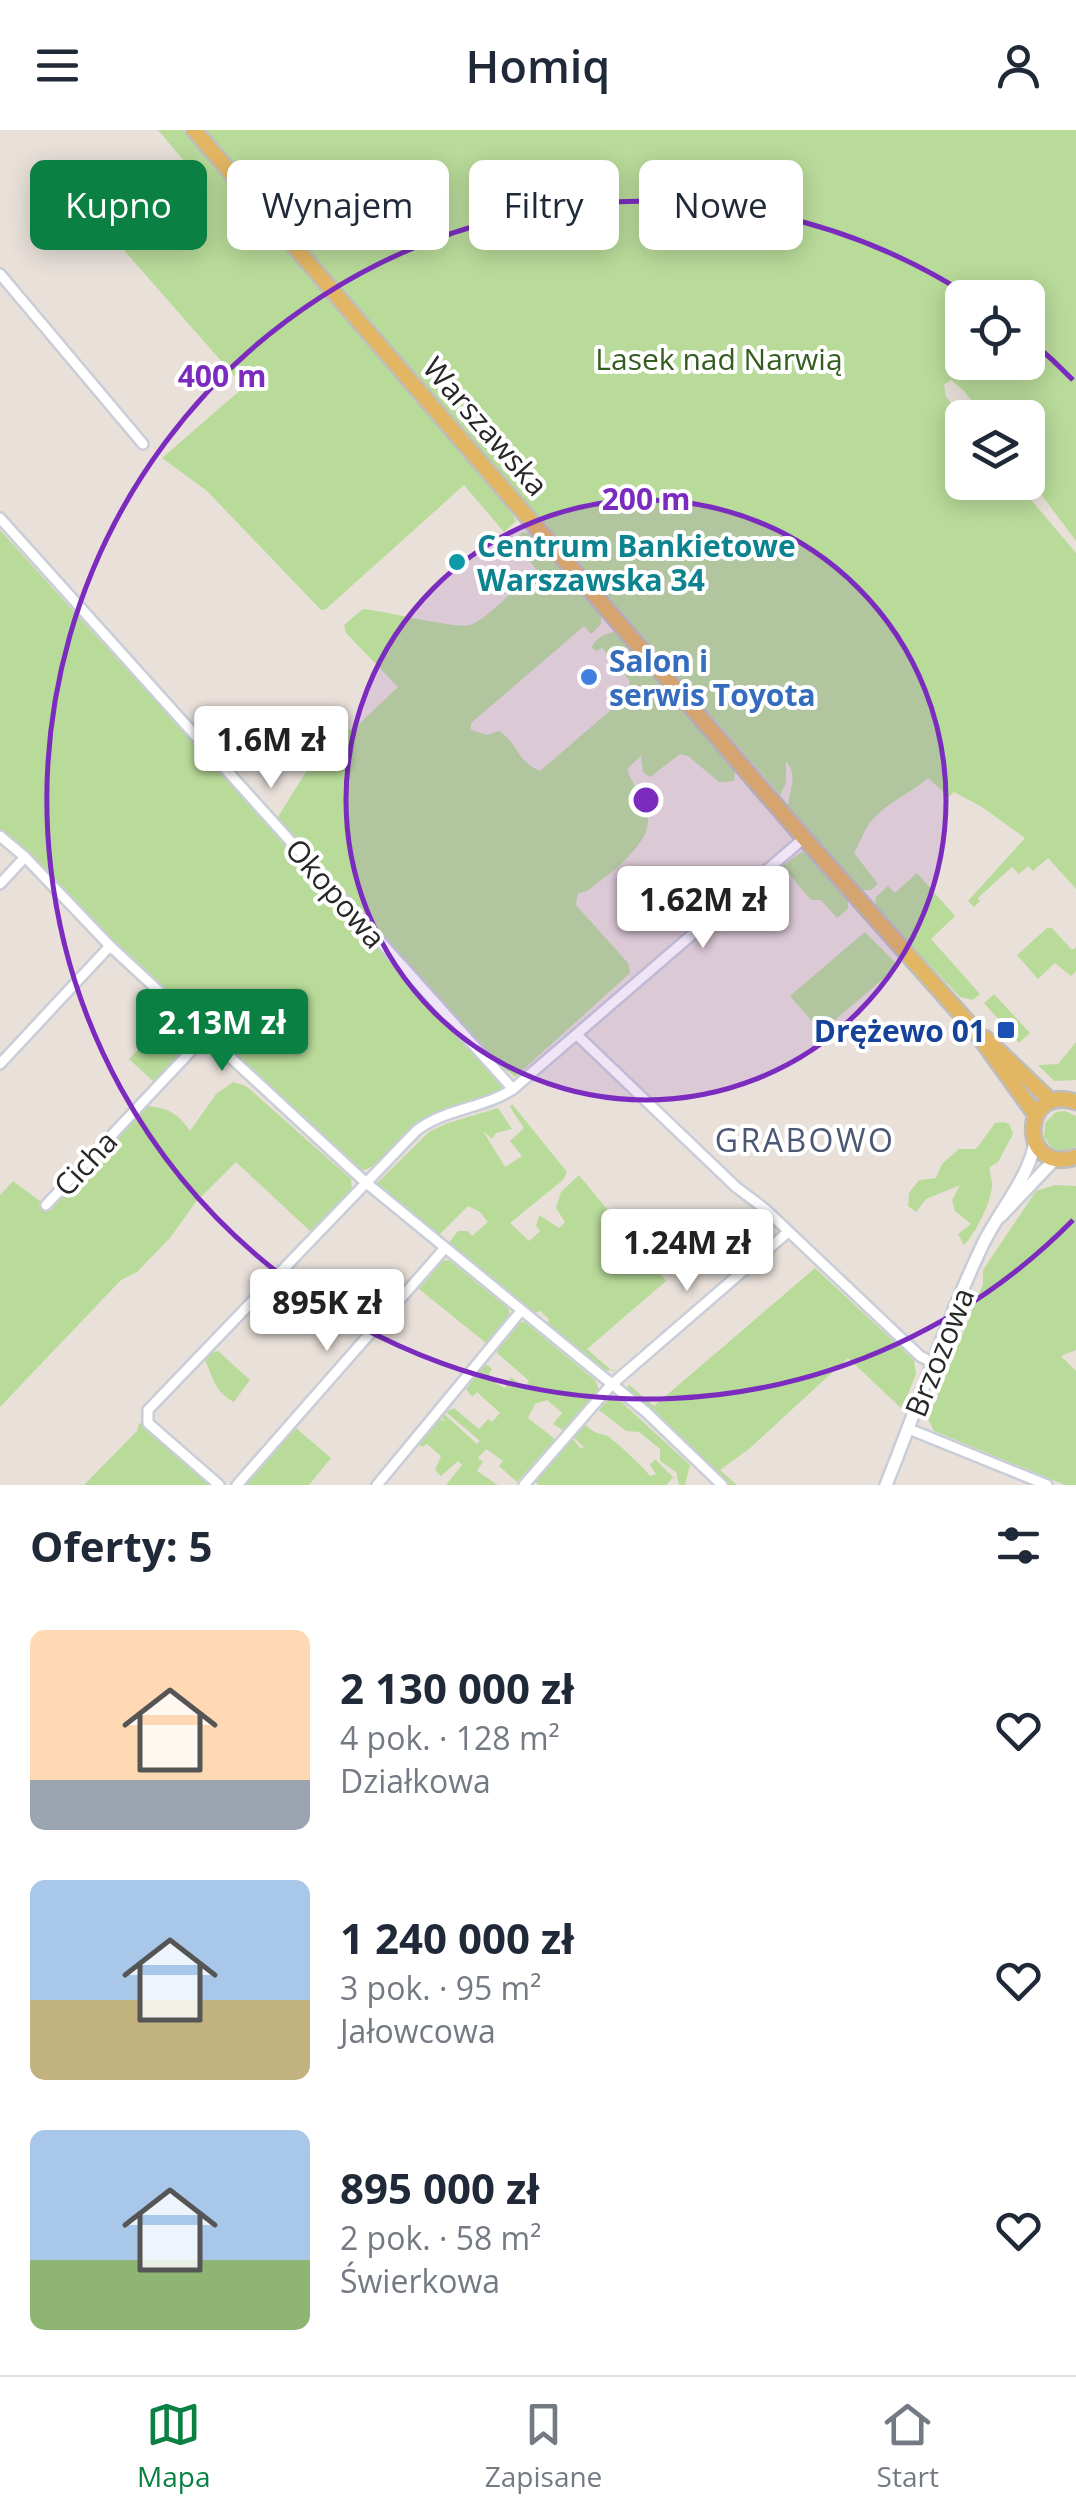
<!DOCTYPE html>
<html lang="pl">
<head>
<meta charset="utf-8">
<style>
  :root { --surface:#fff; --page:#f2f2f3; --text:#1f2937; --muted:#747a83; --line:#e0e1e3; --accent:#0b8043 }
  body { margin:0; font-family:"Open Sans",sans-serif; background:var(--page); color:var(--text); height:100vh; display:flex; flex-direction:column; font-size:38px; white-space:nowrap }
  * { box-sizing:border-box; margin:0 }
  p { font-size:32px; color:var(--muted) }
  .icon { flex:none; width:55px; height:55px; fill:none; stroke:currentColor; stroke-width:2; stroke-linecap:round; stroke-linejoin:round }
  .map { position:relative; height:1355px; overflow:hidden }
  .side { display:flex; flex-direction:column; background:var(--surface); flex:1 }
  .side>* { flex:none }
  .hud { position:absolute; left:30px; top:30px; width:1018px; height:90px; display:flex; gap:20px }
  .tools { position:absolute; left:945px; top:150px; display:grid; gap:20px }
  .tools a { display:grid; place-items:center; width:100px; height:100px; border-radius:15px; background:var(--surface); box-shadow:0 5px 25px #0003; font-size:50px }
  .price { position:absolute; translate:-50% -85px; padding:0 22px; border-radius:10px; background:#fff; color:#222; font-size:32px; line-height:65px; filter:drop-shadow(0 2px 5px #0008) }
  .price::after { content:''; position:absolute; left:50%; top:60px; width:30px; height:22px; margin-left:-15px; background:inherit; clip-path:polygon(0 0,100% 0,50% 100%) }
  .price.selected { background:var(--accent); color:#fff }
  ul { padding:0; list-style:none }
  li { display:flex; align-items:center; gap:30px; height:250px; padding:0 30px }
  li span { display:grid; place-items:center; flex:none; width:280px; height:200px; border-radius:15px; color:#555 }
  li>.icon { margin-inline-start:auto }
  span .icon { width:120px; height:120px; fill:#fffc; stroke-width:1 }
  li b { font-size:42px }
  h2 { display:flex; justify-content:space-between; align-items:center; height:120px; padding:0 30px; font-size:42px }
  .tag { padding:0 35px; border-radius:15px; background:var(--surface); box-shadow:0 5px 25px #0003; font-size:35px; line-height:90px }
  .tag.selected { background:var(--accent); color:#fff }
  header { display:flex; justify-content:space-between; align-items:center; height:130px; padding:0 30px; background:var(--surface); font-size:45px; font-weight:600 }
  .menu { display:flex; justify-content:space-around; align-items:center; height:140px; border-top:2px solid var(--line); background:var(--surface); font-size:28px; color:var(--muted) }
  .menu a { display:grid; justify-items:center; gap:5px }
  .menu .selected { color:var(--accent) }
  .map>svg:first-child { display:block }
  .green { fill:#b9db9a; fill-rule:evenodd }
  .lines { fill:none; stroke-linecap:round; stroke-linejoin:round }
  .street-casing { stroke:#c8cdd8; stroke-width:14 }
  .secondary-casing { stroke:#c8cdd8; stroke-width:16 }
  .primary-casing { stroke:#bebebe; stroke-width:19 }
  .street { stroke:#fff; stroke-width:9 }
  .secondary { stroke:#fff; stroke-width:11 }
  .primary { stroke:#e3b664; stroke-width:14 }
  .ring { fill:none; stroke:#7b2cbf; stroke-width:5 }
  .culture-dot { fill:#0f9aa8; stroke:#fff; stroke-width:4 }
  .shop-dot { fill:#3f7fe0; stroke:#fff; stroke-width:4 }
  .transit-dot { fill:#1a4fb4; stroke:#fff; stroke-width:4 }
  .labels { text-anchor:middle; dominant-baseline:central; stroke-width:8; stroke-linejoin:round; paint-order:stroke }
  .park-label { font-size:30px; fill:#345d1f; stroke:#fff }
  .street-label { font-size:30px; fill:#272727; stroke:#fff }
  .culture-label { font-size:30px; font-weight:bold; fill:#0d838f; stroke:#fff; text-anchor:start }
  .shop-label { font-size:30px; font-weight:bold; fill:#366cbe; stroke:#fff; text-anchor:start }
  .transit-label { font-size:30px; font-weight:bold; fill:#164399; stroke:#fff; text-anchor:end }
  .neighbourhood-label { font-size:32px; letter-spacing:2.5px; fill:#4c5873; stroke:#fff }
  .centre { fill:#7b2cbf; stroke:#fff; stroke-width:5 }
  .ring-label { font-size:30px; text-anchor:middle; font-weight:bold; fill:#7b2cbf; stroke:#fff; stroke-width:8; stroke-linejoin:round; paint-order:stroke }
</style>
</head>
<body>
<header><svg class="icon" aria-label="menu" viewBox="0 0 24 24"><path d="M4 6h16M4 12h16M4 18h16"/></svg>Homiq<svg class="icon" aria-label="person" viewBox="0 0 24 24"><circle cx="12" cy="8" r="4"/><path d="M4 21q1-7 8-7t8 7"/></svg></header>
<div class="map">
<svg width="1076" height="1355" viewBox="0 0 1076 1355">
  <rect width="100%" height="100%" fill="#e9e0da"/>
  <g class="green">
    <path d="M158 0H183L509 377 516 391 504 402 464 355 326 479 321 480 207 361 162 328 244 257 122 118 199 49Z"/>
    <path d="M204 0H1076V411L1028 347V288L985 287 963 260 951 250 944 255 946 267 963 287 962 352 1017 353 1076 423V759L1048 728 1033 741 1028 736 1019 744 1012 737 978 768 980 771 974 777 968 771 1025 708 982 677 954 662 949 667 928 648C911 663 890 671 875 687 865 696 861 711 854 723L878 754 871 760H859L788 677C789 658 799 649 786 631V653L780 665ZM962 168H1028V232H962Z"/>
    <path d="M0 400 271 698 316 626 333 610 359 594 398 557 346 503 344 495 363 479C386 481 455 499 470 495 488 489 520 453 536 439L513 411 523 402 534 405 601 483V494L591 504 584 496 471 593V600L487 605 499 601C517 612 516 631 540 641L612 579 611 576 627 561 630 551 602 518 596 521 592 518C593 509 608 502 616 502L735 641 734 651 719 652 688 626 680 624 650 647 643 642 641 626 627 639C632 654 643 668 647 682 656 713 607 745 587 761L578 763 576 775 628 833 630 843 515 947 489 926 483 932 500 950 502 959C474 973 445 973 420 992 399 1008 384 1038 358 1041L214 902 106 804 0 699Z"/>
    <path d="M802 722 810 726 848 771V779L837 788 821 770H811L789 744 788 738 783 741 780 737Z"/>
    <path d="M917 743 955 786 931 809 980 864 973 870 960 867 875 777 876 767 888 756 895 763Z"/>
    <path d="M1047 798H1052L1072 820 1076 817V841L1071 846 1055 833 1038 849 1017 825Z"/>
    <path d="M865 802 896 833V838L829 895 825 906 790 866Z"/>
    <path d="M994 864 1030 903 1019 913 984 873Z"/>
    <path d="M170 885 193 904 195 910 155 953 129 929Z"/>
    <path d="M1076 912V950L1054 951 1038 935 1058 934Z"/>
    <path d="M233 952 246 956 351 1049 352 1060 310 1101 236 1032 195 1073 170 1108 137 1142 121 1150 0 1277V1065L13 1051 52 1080 58 1069 146 976C168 978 178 983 190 1001L216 964Z"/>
    <path d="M512 974 567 1042 563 1050 510 1093 529 1111 540 1101 536 1096 539 1085 559 1098 565 1092 556 1078 561 1062 579 1045 666 1151 587 1219 611 1240H618C595 1246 566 1212 547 1196L549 1189 540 1181 533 1184 448 1114 458 1101H468L472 1106 488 1092 480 1082 468 1076 439 1105 376 1054 429 1002 445 994 498 978 512 999 496 1003 492 1009 483 1001 505 1037 522 1026 510 1011 524 998 510 977Z"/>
    <path d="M1056 982 1065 981 1076 986V1017L1062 1021 1052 1018 1044 1007 1045 993Z"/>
    <path d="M1004 992 1009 994 1013 1004 998 1032 990 1037C989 1043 992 1048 992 1053 993 1070 975 1104 964 1115L958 1104 971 1094 955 1081 952 1070 960 1055 926 1069 916 1082 908 1076 909 1063 919 1050 936 1048 942 1034 959 1019H976L995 993Z"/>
    <path d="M1055 1055 1076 1056V1220L1061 1226 1076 1241V1355H1065L934 1301 928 1289 983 1154V1140L1036 1061Z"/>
    <path d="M449 1130 509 1179V1185L486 1213 419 1159 443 1131Z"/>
    <path d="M815 1138 914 1230 916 1244 902 1279 848 1228 749 1319 720 1340 737 1355H727L628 1262V1254L654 1276Z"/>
    <path d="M521 1192H525L595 1250 599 1259 563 1300 553 1294 562 1283 547 1270 535 1274 528 1288 555 1309 517 1352 499 1336 503 1331 486 1319 478 1328 483 1332 477 1341 498 1355H446L462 1335 458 1331 441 1346 435 1340 441 1326 427 1314 423 1317 419 1315 440 1289 445 1292 442 1288 444 1284 477 1314 480 1311 446 1282 454 1278 479 1299 488 1289 492 1292 500 1283 477 1262 472 1267 466 1259 486 1234 492 1239 489 1243 493 1252 505 1258 511 1247 525 1257 529 1251 496 1222Z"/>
    <path d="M218 1221 250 1250 234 1272C214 1261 214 1249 205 1230L209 1223Z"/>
    <path d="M616 1267 690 1335 685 1355H679L676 1342 660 1331V1319L639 1302 626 1301 599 1280 610 1268Z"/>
    <path d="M139 1293 147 1296 215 1355H84L137 1301Z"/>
    <path d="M585 1295C598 1305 596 1302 607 1306 614 1309 648 1342 650 1346L656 1344 650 1335 655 1329 675 1349 672 1348 667 1355H539L535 1352 532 1355 573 1309 581 1319 584 1317 574 1308Z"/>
    <path d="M296 1298 331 1328 309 1355H246Z"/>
  </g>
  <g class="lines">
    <g class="street-casing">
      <g id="street">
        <path d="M0 144 143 314"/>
        <path d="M0 388 513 959"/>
        <path d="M0 706 25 727 110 816 364 1051 646 1282 722 1355"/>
        <path d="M0 754 25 727"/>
        <path d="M577 905 736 1057 765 1079 920 1226 935 1234"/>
        <path d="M0 934 110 816"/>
        <path d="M46 1075 207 904"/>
        <path d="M909 1299 1047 1355"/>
        <path d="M219 1355 148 1293V1280L416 1001C445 978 483 979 513 959L804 708"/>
        <path d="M237 1355 445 1118"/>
        <path d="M377 1355 521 1181"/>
        <path d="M524 1355 611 1255 788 1102"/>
      </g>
    </g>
    <g class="secondary-casing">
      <g id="secondary">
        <path d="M1000 1087 1055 1029"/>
        <path d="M886 1355C918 1275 946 1192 983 1114 999 1081 1029 1048 1035 1012"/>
      </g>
    </g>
    <g class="primary-casing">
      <g id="primary">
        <path d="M194 0 804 708 973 898 1035 984"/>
        <path d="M985 908 1051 971"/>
        <path d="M1076 972C1019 953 1019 1046 1076 1027"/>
      </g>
    </g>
    <use href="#street" class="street"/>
    <use href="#secondary" class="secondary"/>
    <use href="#primary" class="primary"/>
  </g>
  <circle cx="646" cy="670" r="300" fill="#7b2cbf" fill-opacity=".12"/>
  <g class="ring">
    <circle cx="646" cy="670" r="300"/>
    <path d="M1073 1090A599 599 0 1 1 968 165M1031 211A599 599 0 0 1 1073 250"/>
  </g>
  <circle class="culture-dot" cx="457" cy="432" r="10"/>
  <circle class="shop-dot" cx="589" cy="547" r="10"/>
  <rect class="transit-dot" x="996" y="890" width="20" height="20" rx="5"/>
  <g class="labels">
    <g class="park-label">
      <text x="719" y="228">Lasek nad Narwią</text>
    </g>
    <g class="street-label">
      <text transform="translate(486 296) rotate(49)">Warszawska</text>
      <text transform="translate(336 763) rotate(49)">Okopowa</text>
      <text transform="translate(85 1033) rotate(-47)">Cicha</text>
      <text transform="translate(939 1222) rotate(-68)">Brzozowa</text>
    </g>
    <g class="culture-label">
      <text x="477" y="415">Centrum Bankietowe<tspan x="477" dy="34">Warszawska 34</tspan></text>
    </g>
    <g class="shop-label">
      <text x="609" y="530">Salon i<tspan x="609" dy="34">serwis Toyota</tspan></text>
    </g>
    <g class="transit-label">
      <text x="986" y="900">Drężewo 01</text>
    </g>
    <g class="neighbourhood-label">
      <text x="805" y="1009">GRABOWO</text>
    </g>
  </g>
  <circle cx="646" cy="670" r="15" class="centre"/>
  <g class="ring-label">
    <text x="222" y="257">400 m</text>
    <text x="646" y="380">200 m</text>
  </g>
</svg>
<div class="tools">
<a><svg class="icon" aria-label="locate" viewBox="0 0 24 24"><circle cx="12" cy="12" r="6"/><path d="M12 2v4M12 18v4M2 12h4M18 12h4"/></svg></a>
<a><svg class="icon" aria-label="layers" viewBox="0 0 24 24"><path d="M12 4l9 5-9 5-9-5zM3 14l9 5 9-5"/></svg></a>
</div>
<b class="price" style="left:271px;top:661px">1.6M zł</b>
<b class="price" style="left:703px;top:821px">1.62M zł</b>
<b class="price selected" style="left:222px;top:944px">2.13M zł</b>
<b class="price" style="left:687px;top:1164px">1.24M zł</b>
<b class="price" style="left:327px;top:1224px">895K zł</b>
<div class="hud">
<a class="tag selected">Kupno</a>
<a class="tag">Wynajem</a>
<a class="tag">Filtry</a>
<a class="tag">Nowe</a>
</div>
</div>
<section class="side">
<h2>Oferty: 5<svg class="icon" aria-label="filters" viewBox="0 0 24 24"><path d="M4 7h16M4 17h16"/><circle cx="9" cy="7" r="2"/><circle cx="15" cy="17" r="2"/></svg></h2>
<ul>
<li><span style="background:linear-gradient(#ffd9b3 75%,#9aa5b1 0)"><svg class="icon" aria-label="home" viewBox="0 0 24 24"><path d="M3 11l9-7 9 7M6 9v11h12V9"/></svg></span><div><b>2 130 000 zł</b><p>4 pok. · 128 m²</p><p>Działkowa</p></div><svg class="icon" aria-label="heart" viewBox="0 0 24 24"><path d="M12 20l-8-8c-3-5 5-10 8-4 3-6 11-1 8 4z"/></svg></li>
<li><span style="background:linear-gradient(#a9c7e8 60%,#c2b280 0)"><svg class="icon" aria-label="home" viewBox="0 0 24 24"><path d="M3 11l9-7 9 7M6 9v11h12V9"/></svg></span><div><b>1 240 000 zł</b><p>3 pok. · 95 m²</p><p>Jałowcowa</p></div><svg class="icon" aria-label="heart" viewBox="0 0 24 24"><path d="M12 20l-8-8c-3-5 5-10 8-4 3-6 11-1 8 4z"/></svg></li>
<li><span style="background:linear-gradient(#a9c7e8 65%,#8fb573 0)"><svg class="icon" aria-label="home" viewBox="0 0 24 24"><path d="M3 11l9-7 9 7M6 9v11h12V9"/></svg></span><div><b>895 000 zł</b><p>2 pok. · 58 m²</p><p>Świerkowa</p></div><svg class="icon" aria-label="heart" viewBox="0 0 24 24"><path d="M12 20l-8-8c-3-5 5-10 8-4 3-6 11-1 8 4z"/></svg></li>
</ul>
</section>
<nav class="menu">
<a class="selected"><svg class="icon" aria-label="map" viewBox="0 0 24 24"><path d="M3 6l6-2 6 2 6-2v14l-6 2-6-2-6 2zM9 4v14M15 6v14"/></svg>Mapa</a>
<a><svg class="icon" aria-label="saved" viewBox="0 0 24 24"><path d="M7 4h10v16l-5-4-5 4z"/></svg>Zapisane</a>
<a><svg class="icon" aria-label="home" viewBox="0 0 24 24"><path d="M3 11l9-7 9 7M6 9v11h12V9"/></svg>Start</a>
</nav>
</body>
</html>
